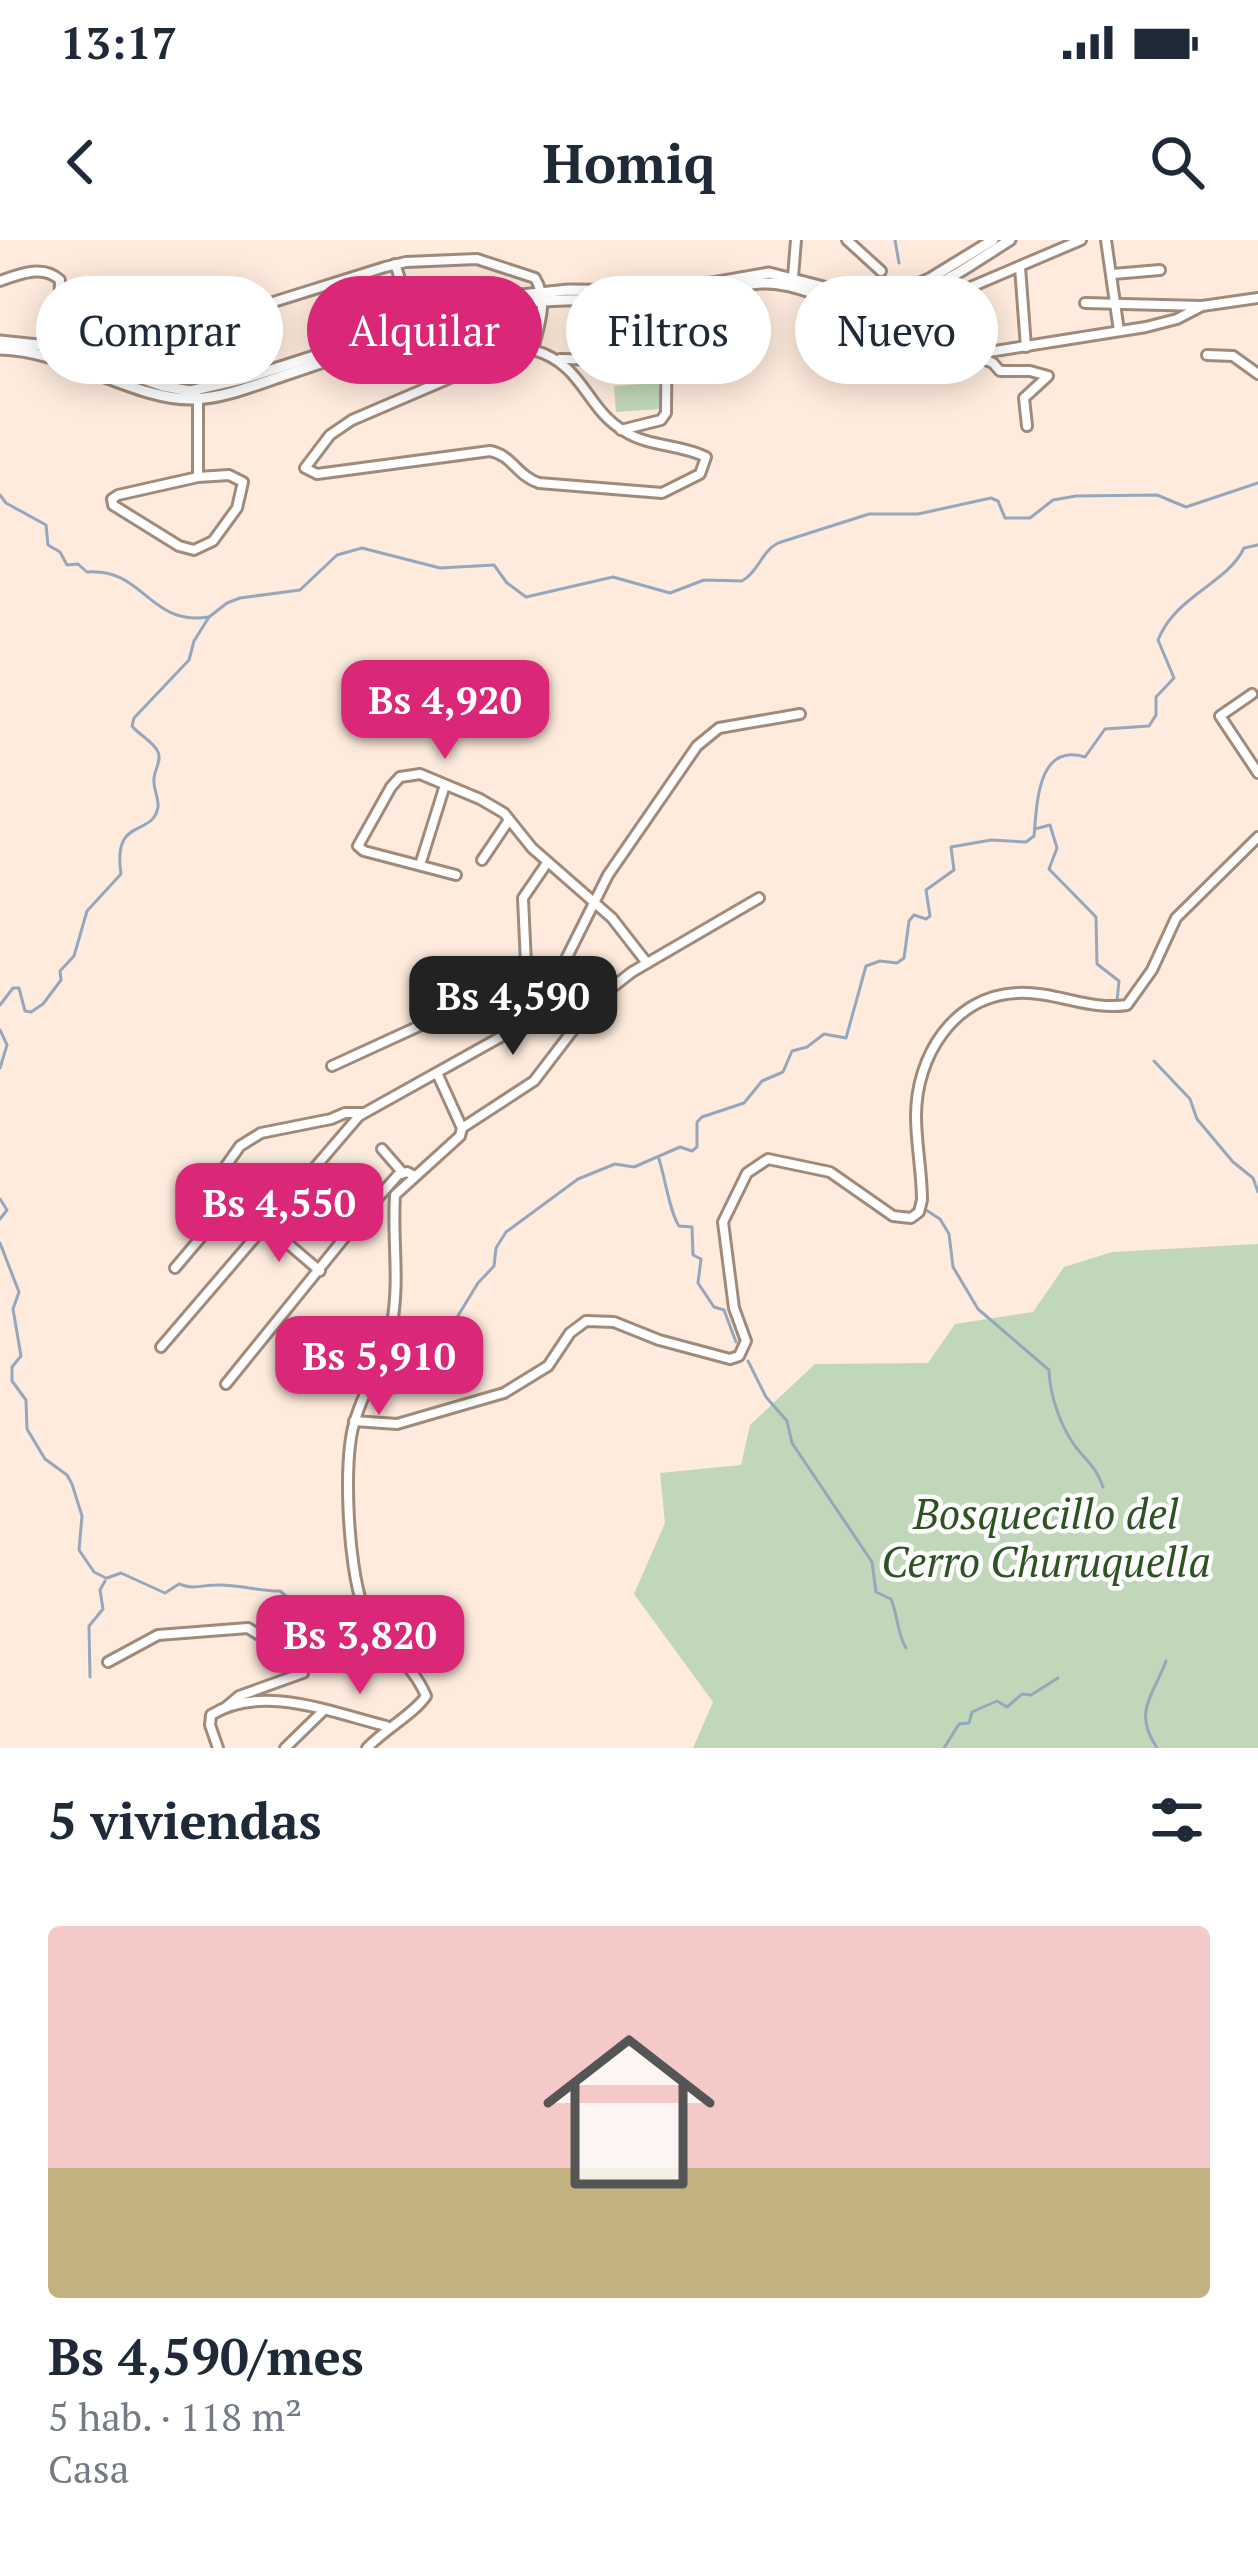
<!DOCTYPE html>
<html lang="es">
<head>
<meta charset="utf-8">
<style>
  :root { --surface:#fff; --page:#f6f6f7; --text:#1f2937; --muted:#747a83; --line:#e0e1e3; --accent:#db2777 }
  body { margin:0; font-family:"PT Serif",serif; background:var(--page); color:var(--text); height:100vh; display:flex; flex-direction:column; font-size:45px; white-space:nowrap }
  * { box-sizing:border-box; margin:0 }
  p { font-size:39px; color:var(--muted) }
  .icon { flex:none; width:66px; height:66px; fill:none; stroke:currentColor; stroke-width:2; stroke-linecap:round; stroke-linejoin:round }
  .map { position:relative; height:1508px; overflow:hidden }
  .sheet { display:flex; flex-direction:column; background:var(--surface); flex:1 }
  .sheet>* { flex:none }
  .top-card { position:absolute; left:36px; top:36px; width:1188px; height:108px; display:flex; gap:24px }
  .price { position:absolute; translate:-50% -102px; padding:0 27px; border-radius:24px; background:var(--accent); color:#fff; font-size:39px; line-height:78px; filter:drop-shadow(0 3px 6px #0008) }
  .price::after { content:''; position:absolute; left:50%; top:72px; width:36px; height:27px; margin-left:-18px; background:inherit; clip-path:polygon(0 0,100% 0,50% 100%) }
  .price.current { background:#222; color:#fff }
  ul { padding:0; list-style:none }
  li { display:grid; align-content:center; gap:24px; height:636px; padding:0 48px }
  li+li { border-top:3px solid var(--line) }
  li span { display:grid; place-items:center; height:372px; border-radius:12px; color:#555 }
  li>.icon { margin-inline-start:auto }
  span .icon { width:216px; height:216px; fill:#fffc; stroke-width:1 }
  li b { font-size:51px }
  h2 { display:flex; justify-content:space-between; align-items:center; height:144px; padding:0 48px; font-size:51px }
  .chip { padding:0 42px; border-radius:54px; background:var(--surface); box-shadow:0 6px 30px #0003; font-size:42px; line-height:108px }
  .chip.current { background:var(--accent); color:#fff }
  .status { display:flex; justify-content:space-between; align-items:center; height:84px; padding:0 60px; background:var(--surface); direction:ltr }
  .status svg { height:33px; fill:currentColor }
  header { display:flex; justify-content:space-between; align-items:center; height:156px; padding:0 48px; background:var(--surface); font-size:54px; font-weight:600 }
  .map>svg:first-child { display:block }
  .green { fill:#c1d7ba }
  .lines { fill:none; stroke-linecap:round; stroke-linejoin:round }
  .stream { stroke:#95a8bb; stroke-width:3 }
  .minor-casing { stroke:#a08b7b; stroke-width:14 }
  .major-casing { stroke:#a08b7b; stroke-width:15 }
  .minor { stroke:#fff; stroke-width:8 }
  .major { stroke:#fff; stroke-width:9 }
  .labels { text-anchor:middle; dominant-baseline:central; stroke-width:9; stroke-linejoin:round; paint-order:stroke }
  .park-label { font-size:42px; font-style:italic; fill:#2e5224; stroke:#fdfdfd }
</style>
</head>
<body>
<div class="status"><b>13:17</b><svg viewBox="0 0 49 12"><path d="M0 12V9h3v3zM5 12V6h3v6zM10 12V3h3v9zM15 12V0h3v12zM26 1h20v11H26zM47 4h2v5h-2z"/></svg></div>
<header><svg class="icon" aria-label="back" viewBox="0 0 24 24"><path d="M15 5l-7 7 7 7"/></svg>Homiq<svg class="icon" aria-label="search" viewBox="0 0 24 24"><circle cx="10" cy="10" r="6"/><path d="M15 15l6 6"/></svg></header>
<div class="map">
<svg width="1258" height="1508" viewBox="0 0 1258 1508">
  <rect width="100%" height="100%" fill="#feebdd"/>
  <g class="green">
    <path d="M659 143 661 169 616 172 614 146Z"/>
    <path d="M1258 1004V1508H693L713 1462 634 1354 665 1283 660 1233 741 1225 750 1185 815 1124 928 1123 955 1084 1033 1072 1064 1027 1112 1012Z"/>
  </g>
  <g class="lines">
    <g class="stream">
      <path d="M895 0 899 23"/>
      <path d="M0 255 6 263 46 285 48 305 60 312 67 325 78 324 87 332C145 328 148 386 209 377"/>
      <path d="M1035 589 1050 585 1057 608 1049 629 1096 677 1097 724 1119 741 1117 761"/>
      <path d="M0 765 13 748H19L25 771 31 772 43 764 61 740 60 731 74 716 87 671 121 634C112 575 153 598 158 567 159 558 153 549 154 539 154 530 162 521 158 512 154 502 139 495 132 486L134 478 189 420 194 401 209 377 227 363 240 358 300 350 337 315 362 308 440 328 494 325 507 343 526 357 613 337 670 353 704 340 742 341C759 331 761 312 778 303L869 274H918L991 258 998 261 1005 278H1030L1053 260 1076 256 1157 255 1186 267 1258 243"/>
      <path d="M0 790 7 805 0 828"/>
      <path d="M1154 821 1190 859 1197 879 1233 922 1253 938 1258 952"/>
      <path d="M659 919C665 938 670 973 679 986L692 987 693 1015 701 1019 698 1043 714 1067 724 1070 736 1102"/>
      <path d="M0 959 7 970 0 979"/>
      <path d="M926 970 940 979 949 994 953 1027 978 1069 1049 1130C1050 1156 1060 1185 1075 1206 1088 1223 1095 1225 1103 1247"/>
      <path d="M0 1003 19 1052 13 1069 21 1116 12 1127V1141L26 1160 27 1189 45 1219 67 1235 72 1244 82 1276 79 1310 94 1332 106 1338"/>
      <path d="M748 1121 766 1157 787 1181 792 1203 872 1322 876 1352 891 1359C898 1376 897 1393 906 1408"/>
      <path d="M394 1153 444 1106 448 1092 478 1043 494 1026 496 1008 506 992 578 939 615 924 634 927 680 907 692 911 697 907V882L702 877 744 863 762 841 783 832 792 811 807 807 824 794 846 798 866 726 880 721 897 723 904 718 909 681 914 675 926 679 930 676 926 650 954 630 951 607 991 600 1026 602 1034 596C1037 565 1037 502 1085 517L1105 489 1149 486 1156 475V457L1174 438 1158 400C1176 355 1227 344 1244 308L1258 305"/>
      <path d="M107 1338 121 1333 165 1353 179 1344C195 1350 200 1345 217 1345 236 1344 257 1351 280 1351L307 1374 331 1387C338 1407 355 1426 377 1425"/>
      <path d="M90 1437 89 1386 103 1369 100 1350 105 1341"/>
      <path d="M944 1508 959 1484 969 1483 972 1472 997 1461 1007 1467 1022 1454 1031 1455 1058 1438"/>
      <path d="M1157 1508C1132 1471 1154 1455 1166 1421"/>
    </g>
    <g class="minor-casing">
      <g id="minor">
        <path d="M847 0 881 31"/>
        <path d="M1106 0 1119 91"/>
        <path d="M395 24 415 83"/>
        <path d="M1020 27 1026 107"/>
        <path d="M1113 34 1160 30"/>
        <path d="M793 37 796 0"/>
        <path d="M0 41C19 34 43 24 60 40L58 110"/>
        <path d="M908 58V100L918 135 936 134 973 115 993 123 1000 131H1030L1048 136 1024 158 1027 186"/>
        <path d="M1085 63 1202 66 1258 58"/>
        <path d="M908 68 945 58 1081 0"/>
        <path d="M533 110C584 124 585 168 624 191 648 207 681 204 706 217L700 234 662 253 539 243C517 236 512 215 490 211L317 234 305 228 330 195 352 180 492 120Z"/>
        <path d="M976 114 1146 87 1177 79 1202 66"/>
        <path d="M1207 115 1233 116 1258 134"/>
        <path d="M560 119 666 121"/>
        <path d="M91 120 120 115 184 90 385 27 406 22 477 19 535 38C549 62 539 84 533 110"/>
        <path d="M198 157V237L118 255 112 259 113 265 179 306 194 310 213 301 237 268 243 242 229 235 198 237"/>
        <path d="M621 190 661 180 666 173 667 58"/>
        <path d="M1252 454 1220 476 1258 533"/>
        <path d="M482 620 509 580"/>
        <path d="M420 625 445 545"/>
        <path d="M456 635 364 611 358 606 391 547 400 537 420 534 480 559 504 573 532 608 612 678 647 723"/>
        <path d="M332 826 513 743 526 724 523 658 547 623"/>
        <path d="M462 888 534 841 596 760 632 732 759 658"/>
        <path d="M382 909 402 932"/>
        <path d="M266 985 320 1031"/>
        <path d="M175 1028 208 989 218 937 240 906 261 893 331 879 345 873H362"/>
        <path d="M161 1107 359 876 531 780 545 761 608 635 697 506 719 488 800 474"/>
        <path d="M226 1144 366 971 398 935 407 932 413 935"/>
        <path d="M354 1181 397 1184 504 1153 548 1126 570 1093 586 1081 614 1082 659 1100 730 1119 739 1116 746 1101 734 1068 723 982 747 933 768 919 830 932 893 976 911 978 919 972 922 960C922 932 916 904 916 876 916 817 953 756 1017 753 1055 751 1090 771 1127 765L1152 730 1176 678 1258 597"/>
        <path d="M108 1422 158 1395 248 1388 304 1423 303 1433 239 1456 226 1467"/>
        <path d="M218 1508 210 1485 211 1475C262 1443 333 1473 386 1486"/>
        <path d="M285 1508 322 1472"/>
        <path d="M367 1508C384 1490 416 1472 426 1456 412 1422 375 1397 363 1367 348 1326 342 1217 356 1177 366 1145 386 1117 392 1083 400 1040 392 998 395 955L460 896 462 888 437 833"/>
      </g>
    </g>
    <g class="major-casing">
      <g id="major">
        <path d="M0 101 48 106 163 146 190 151 246 138 476 64 521 55 568 50 667 51 769 33 847 53 874 56 905 50 931 38 993 0"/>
        <path d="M0 109C67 110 135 161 194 159 226 158 260 143 291 133 365 109 441 77 518 64 567 56 616 62 664 60 698 58 730 44 763 43 791 42 816 56 843 62 905 75 960 31 1010 0"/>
      </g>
    </g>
    <use href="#minor" class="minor"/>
    <use href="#major" class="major"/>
  </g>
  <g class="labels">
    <g class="park-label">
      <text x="1046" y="1273">Bosquecillo del<tspan x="1046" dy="48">Cerro Churuquella</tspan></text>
    </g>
  </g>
</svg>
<b class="price" style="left:445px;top:522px">Bs 4,920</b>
<b class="price current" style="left:513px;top:818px">Bs 4,590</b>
<b class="price" style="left:279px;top:1025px">Bs 4,550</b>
<b class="price" style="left:379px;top:1178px">Bs 5,910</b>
<b class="price" style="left:360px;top:1457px">Bs 3,820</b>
<div class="top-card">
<a class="chip">Comprar</a>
<a class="chip current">Alquilar</a>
<a class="chip">Filtros</a>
<a class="chip">Nuevo</a>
</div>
</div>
<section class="sheet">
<h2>5 viviendas<svg class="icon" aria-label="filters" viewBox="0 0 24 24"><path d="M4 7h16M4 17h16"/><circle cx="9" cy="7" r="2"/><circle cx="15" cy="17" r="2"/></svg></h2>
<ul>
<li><span style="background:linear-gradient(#f6c9c9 65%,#c2b280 0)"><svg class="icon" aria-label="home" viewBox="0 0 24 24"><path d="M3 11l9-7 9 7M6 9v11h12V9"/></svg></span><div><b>Bs 4,590/mes</b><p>5 hab. · 118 m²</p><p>Casa</p></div></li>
</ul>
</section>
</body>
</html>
